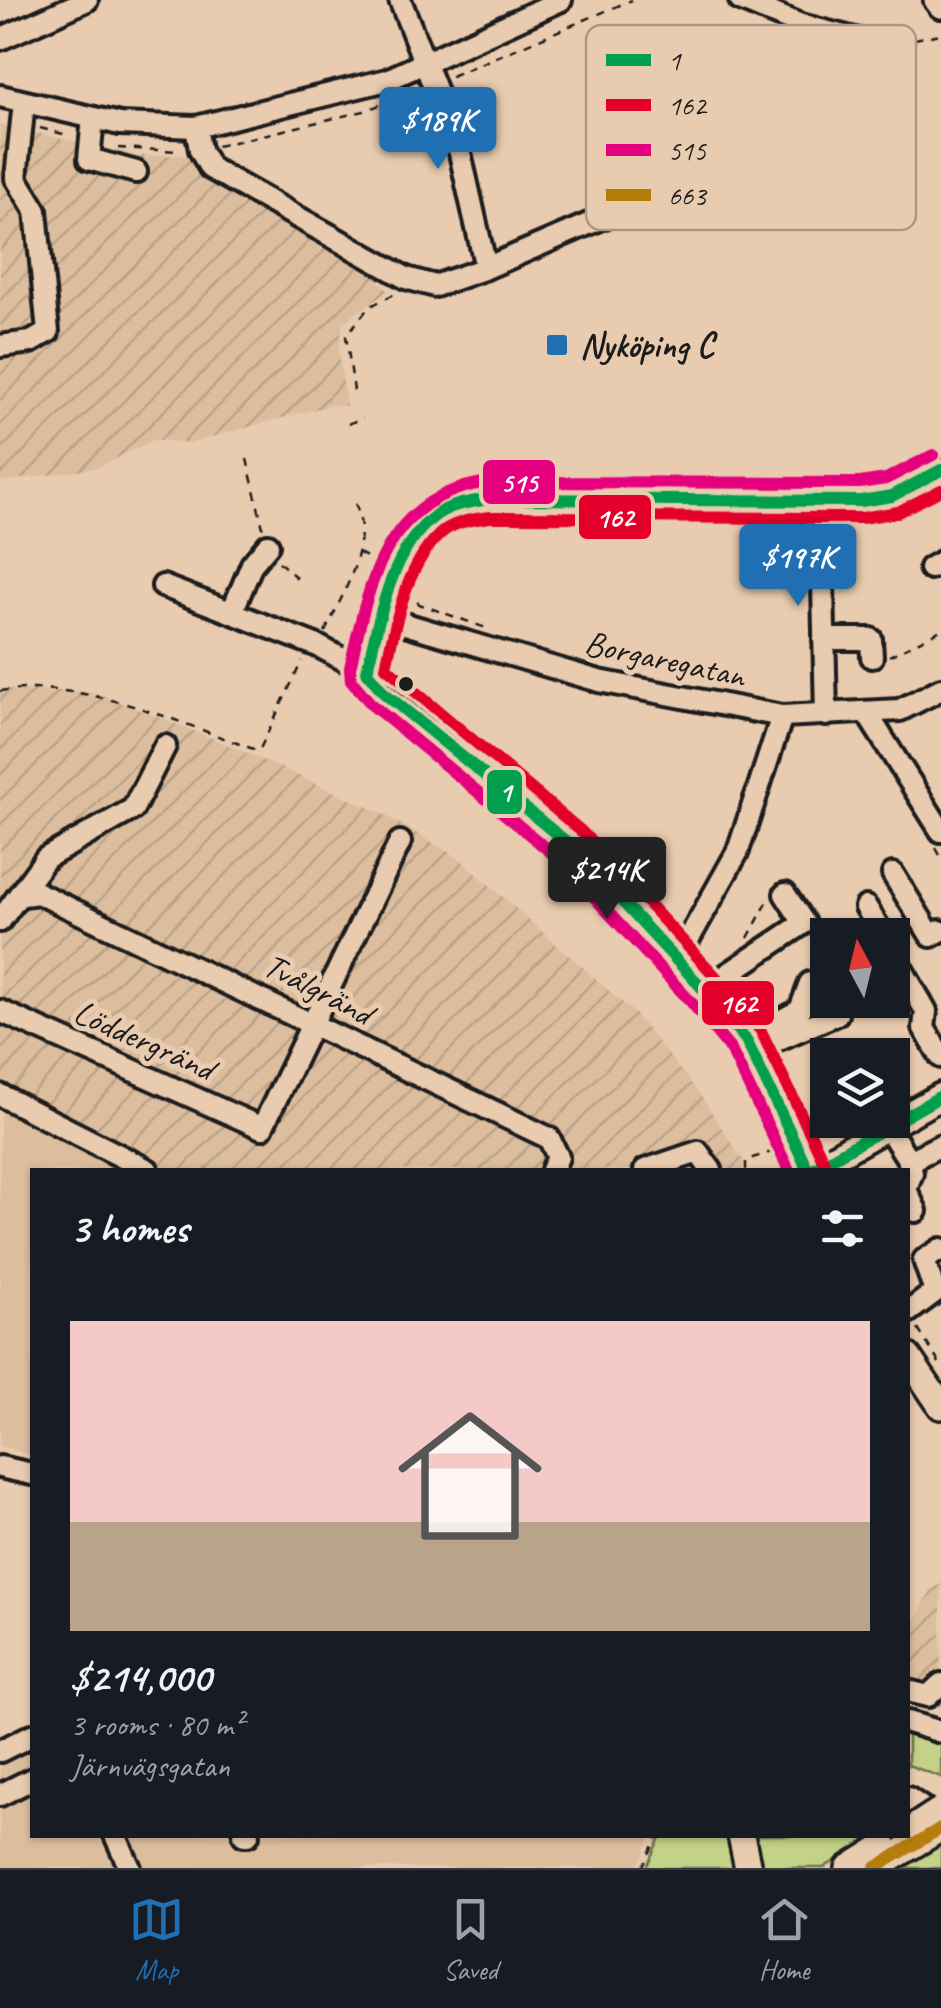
<!DOCTYPE html>
<html lang="en">
<head>
<meta charset="utf-8">
<style>
  :root { --surface:#171b24; --page:#20242c; --text:#f1f3f6; --muted:#9ea1a6; --line:#363941; --accent:#1f6fb2 }
  body { margin:0; font-family:Caveat,sans-serif; background:var(--page); color:var(--text); height:100vh; display:flex; flex-direction:column; font-size:38px; white-space:nowrap }
  * { box-sizing:border-box; margin:0 }
  p { font-size:32px; color:var(--muted) }
  .icon { flex:none; width:55px; height:55px; fill:none; stroke:currentColor; stroke-width:2; stroke-linecap:round; stroke-linejoin:round }
  .map { position:relative; flex:1; overflow:hidden }
  .panel { position:absolute; left:30px; top:1168px; width:880px; height:670px; display:flex; flex-direction:column; background:var(--surface); border-radius:0px; box-shadow:0 2px 8px #0004 }
  .panel>* { flex:none }
  .needle { width:65px; rotate:353deg }
  .fabs { position:absolute; left:810px; top:918px; display:grid; gap:20px }
  .fabs a { display:grid; place-items:center; width:100px; height:100px; border-radius:0px; background:var(--surface); box-shadow:0 2px 8px #0004; font-size:50px }
  .price { position:absolute; translate:-50% -85px; padding:0 22px; border-radius:10px; background:var(--accent); color:#fff; font-size:32px; line-height:65px; filter:drop-shadow(0 2px 5px #0008) }
  .price::after { content:''; position:absolute; left:50%; top:60px; width:30px; height:22px; margin-left:-15px; background:inherit; clip-path:polygon(0 0,100% 0,50% 100%) }
  .price.current { background:#222; color:#fff }
  ul { padding:0; list-style:none }
  li { display:grid; align-content:center; gap:20px; height:530px; padding:0 40px }
  li span { display:grid; place-items:center; height:310px; border-radius:0px; color:#555 }
  li>.icon { margin-inline-start:auto }
  span .icon { width:180px; height:180px; fill:#fffc; stroke-width:1 }
  li b { font-size:42px }
  h2 { display:flex; justify-content:space-between; align-items:center; height:120px; padding:0 40px; font-size:42px }
  .menu { display:flex; justify-content:space-around; align-items:center; height:140px; border-top:2px solid var(--line); background:var(--surface); font-size:28px; color:var(--muted) }
  .menu a { display:grid; justify-items:center; gap:5px }
  .menu .current { color:var(--accent) }
  .map>svg:first-child { display:block }
  .built { fill:#dcbe9f }
  .industrial { fill:url(#industrial-furrows) }
  .grass { fill:#c3d286; stroke:#707751; stroke-width:2.5 }
  .lines { fill:none; stroke-linecap:round; stroke-linejoin:round }
  .minor-casing { stroke:#1c1c1c; stroke-width:28 }
  .major-casing { stroke:#1c1c1c; stroke-width:32 }
  .path { stroke:#1c1c1c; stroke-width:2.5; stroke-dasharray:8 8; stroke-linecap:butt }
  .minor { stroke:#e9ccb0; stroke-width:20 }
  .major { stroke:#e9ccb0; stroke-width:25 }
  .major-bridge-casing { stroke:#1c1c1c; stroke-width:32; stroke-linecap:butt }
  .major-bridge { stroke:#e9ccb0; stroke-width:25 }
  .bus-1-casing { stroke:#e9ccb0; stroke-width:20 }
  .bus-2-casing { stroke:#e9ccb0; stroke-width:20 }
  .bus-3-casing { stroke:#e9ccb0; stroke-width:20 }
  .bus-4-casing { stroke:#e9ccb0; stroke-width:20 }
  .bus-1 { stroke:#019f4e; stroke-width:12 }
  .bus-2 { stroke:#e4002b; stroke-width:12 }
  .bus-3 { stroke:#e5007d; stroke-width:12 }
  .bus-4 { stroke:#b57d08; stroke-width:12 }
  .poi-dot { fill:#1f6fb2; stroke:#e9ccb0; stroke-width:4 }
  .bus-dot { fill:#1c1c1c; stroke:#e9ccb0; stroke-width:4 }
  .labels { text-anchor:middle; dominant-baseline:central; stroke-width:10; stroke-linejoin:round; paint-order:stroke }
  .poi-label { font-size:35px; font-weight:bold; fill:#1c1c1c; stroke:#e9ccb0; text-anchor:start }
  .street-label { font-size:35px; fill:#1c1c1c; stroke:#e9ccb0 }
  .key { fill:#e9ccb0; stroke:#ac9784; stroke-width:2.5 }
  .key-label { font-size:28px; fill:#1c1c1c }
  .line-badge { stroke:#e9ccb0; stroke-width:4 }
  .badge-label { font-size:28px; text-anchor:middle; font-weight:bold; fill:#fff }
</style>
</head>
<body>
<div class="map">
<svg width="941" height="1868" viewBox="0 0 941 1868">
  <defs>
    <pattern id="industrial-furrows" width="10" height="10" patternUnits="userSpaceOnUse" patternTransform="scale(2.5)"><rect width="10" height="10" fill="#dcbe9f"/><path d="M-1 1l2-2M0 10L10 0M9 11l2-2" fill="none" stroke="#bca388"/></pattern>
  </defs>
  <rect width="100%" height="100%" fill="#e9ccb0"/>
  <filter id="ink" filterUnits="userSpaceOnUse"><feTurbulence type="fractalNoise" baseFrequency=".01" numOctaves="2"/><feDisplacementMap in="SourceGraphic" scale="20" xChannelSelector="R" yChannelSelector="G"/><feConvolveMatrix kernelMatrix="1 2 1 2 8 2 1 2 1" color-interpolation-filters="sRGB"/></filter>
  <g filter="url(#ink)">
    <g class="built">
      <path d="M4 1110 128 1170H32V1455L0 1446V1119Z"/>
      <path d="M32 1747V1835H652L637 1868H0V1764Z"/>
    </g>
    <g class="industrial">
      <path d="M0 125 139 156 184 155 205 175 358 260 388 291 343 323 339 351 346 406 331 405 189 443 153 440 97 468 0 482Z"/>
      <path d="M8 689 94 692 222 742 382 813 460 859 633 1012 699 1093 744 1162 743 1170H169L0 1094V692Z"/>
      <path d="M941 1584V1707L908 1700V1636L931 1589Z"/>
    </g>
    <g class="grass">
      <path d="M908 1729 941 1738V1777L908 1765Z"/>
      <path d="M661 1835H729L738 1868H646Z"/>
      <path d="M754 1835H876L823 1868H763Z"/>
      <path d="M941 1844V1868H902Z"/>
    </g>
    <g class="lines">
      <g class="minor-casing">
        <g id="minor">
          <path d="M400 0 460 153 486 268"/>
          <path d="M0 39 87 0"/>
          <path d="M0 96 120 124 196 127 387 80 561 0"/>
          <path d="M93 118 89 159 136 172"/>
          <path d="M196 127 200 150 210 168 406 278 435 286 486 268 870 103 867 42 801 25 740 0"/>
          <path d="M0 346 31 342 48 332 36 211 16 178 24 102"/>
          <path d="M821 501 826 715"/>
          <path d="M930 568 941 562"/>
          <path d="M163 586 318 646 367 672"/>
          <path d="M232 612 252 564 268 545"/>
          <path d="M378 616 599 681 782 716 900 710 941 689"/>
          <path d="M824 639H871L872 657"/>
          <path d="M868 715 941 831"/>
          <path d="M893 874 931 936 940 931"/>
          <path d="M23 895 38 893 549 1138 558 1157 552 1170"/>
          <path d="M866 907 883 935"/>
          <path d="M0 921 46 858 133 809 165 746"/>
          <path d="M892 952 926 1011 924 1028 941 1057"/>
          <path d="M677 960 738 851 782 716"/>
          <path d="M704 990 804 923 785 894"/>
          <path d="M0 1011 262 1128 400 842"/>
          <path d="M756 1034 800 1010 810 983"/>
          <path d="M751 1051 837 1014"/>
          <path d="M0 1095 148 1170"/>
          <path d="M887 1126 909 1161 941 1145"/>
          <path d="M645 1170 698 1152 711 1170"/>
          <path d="M808 1170 746 1040 704 990 570 845 384 693 367 672C376 627 397 543 436 515 451 505 471 502 489 499L861 501 892 496 941 470"/>
          <path d="M908 1183 912 1173 909 1161"/>
          <path d="M908 1194 916 1211"/>
          <path d="M908 1312 935 1292 924 1260 941 1249"/>
          <path d="M0 1467 32 1474"/>
          <path d="M908 1691 928 1696 941 1684"/>
          <path d="M908 1722 941 1732"/>
          <path d="M0 1751 32 1735"/>
          <path d="M0 1795 32 1779"/>
          <path d="M908 1798 941 1821"/>
          <path d="M115 1835 130 1868"/>
          <path d="M244 1835H248"/>
        </g>
      </g>
      <g class="major-casing">
        <g id="major">
          <path d="M937 0 941 5"/>
          <path d="M811 1170 941 1096"/>
          <path d="M908 1357 941 1406"/>
          <path d="M741 1835 748 1868"/>
          <path d="M849 1868 884 1846"/>
          <path d="M875 1868 941 1828"/>
        </g>
      </g>
      <g class="path">
        <path d="M883 45 941 34"/>
        <path d="M451 76 632 0"/>
        <path d="M40 128 71 136"/>
        <path d="M217 146 364 111 416 91"/>
        <path d="M118 148 180 151"/>
        <path d="M354 391 346 336 369 307 396 293"/>
        <path d="M348 424 363 418"/>
        <path d="M247 459 263 528"/>
        <path d="M359 553 380 564"/>
        <path d="M279 562 299 580"/>
        <path d="M409 588 419 604 486 628"/>
        <path d="M325 632C343 594 378 536 351 497"/>
        <path d="M889 656 941 630"/>
        <path d="M0 691C89 679 176 722 259 751L302 661"/>
        <path d="M936 848 941 857"/>
        <path d="M748 938 768 901"/>
        <path d="M746 1170V1160L778 1150"/>
        <path d="M918 1329 941 1366"/>
        <path d="M642 1868 658 1835"/>
      </g>
      <use href="#minor" class="minor"/>
      <use href="#major" class="major"/>
      <g class="major-bridge-casing">
        <path id="major-bridge" d="M915 1827 941 1810"/>
      </g>
      <use href="#major-bridge" class="major-bridge"/>
      <g class="bus-1-casing">
        <g id="bus-1">
          <path d="M808 1170 746 1040 704 990 570 845 384 693 367 672C378 621 391 548 436 515 451 504 472 502 489 499L861 501 892 496 941 470"/>
          <path d="M811 1170 941 1096"/>
        </g>
      </g>
      <g class="bus-2-casing">
        <path id="bus-2" d="M824 1162 761 1031 717 978 581 831 386 667C395 624 407 559 445 530 458 521 475 519 490 517L862 518 898 512 941 490"/>
      </g>
      <g class="bus-3-casing">
        <path id="bus-3" d="M789 1170 731 1050 691 1002 558 858 372 705 351 680 350 668C369 580 387 495 489 482L860 483 886 479 933 455"/>
      </g>
      <g class="bus-4-casing">
        <path id="bus-4" d="M875 1868 941 1828"/>
      </g>
      <use href="#bus-1" class="bus-1"/>
      <use href="#bus-2" class="bus-2"/>
      <use href="#bus-3" class="bus-3"/>
      <use href="#bus-4" class="bus-4"/>
    </g>
  </g>
  <rect class="poi-dot" x="545" y="333" width="24" height="24" rx="5"/>
  <circle class="bus-dot" cx="406" cy="684" r="9"/>
  <g class="labels">
    <g class="poi-label">
      <text x="580" y="345">Nyköping C</text>
    </g>
    <g class="street-label">
      <text transform="translate(665 659) rotate(12)">Borgaregatan</text>
      <text transform="translate(318 989) rotate(27)">Tvålgränd</text>
      <text transform="translate(144 1040) rotate(24)">Löddergränd</text>
    </g>
  </g>
  <rect x="586" y="25" width="330" height="205" rx="15" class="key"/>
  <rect x="606" y="54" width="45" height="12" fill="#019f4e"/>
  <rect x="606" y="99" width="45" height="12" fill="#e4002b"/>
  <rect x="606" y="144" width="45" height="12" fill="#e5007d"/>
  <rect x="606" y="189" width="45" height="12" fill="#b57d08"/>
  <g class="key-label">
    <text x="668" y="70">1</text>
    <text x="668" y="115">162</text>
    <text x="668" y="160">515</text>
    <text x="668" y="205">663</text>
  </g>
  <g class="line-badge">
    <rect x="481" y="458" width="76" height="48" rx="10" fill="#e5007d"/>
    <rect x="577" y="493" width="76" height="48" rx="10" fill="#e4002b"/>
    <rect x="485" y="768" width="39" height="48" rx="10" fill="#019f4e"/>
    <rect x="700" y="979" width="76" height="48" rx="10" fill="#e4002b"/>
  </g>
  <g class="badge-label">
    <text x="519" y="492">515</text>
    <text x="615" y="527">162</text>
    <text x="505" y="801">1</text>
    <text x="738" y="1013">162</text>
  </g>
</svg>
<div class="fabs">
<a><svg class="needle" viewBox="-14 -14 28 28"><path d="M0-13l5 13h-10z" fill="#e53935"/><path d="M0 13l5-13h-10z" fill="#9ea1a6"/></svg></a>
<a><svg class="icon" aria-label="layers" viewBox="0 0 24 24"><path d="M12 4l9 5-9 5-9-5zM3 14l9 5 9-5"/></svg></a>
</div>
<b class="price" style="left:438px;top:172px">$189K</b>
<b class="price" style="left:798px;top:609px">$197K</b>
<b class="price current" style="left:607px;top:922px">$214K</b>
<section class="panel">
<h2>3 homes<svg class="icon" aria-label="filters" viewBox="0 0 24 24"><path d="M4 7h16M4 17h16"/><circle cx="9" cy="7" r="2"/><circle cx="15" cy="17" r="2"/></svg></h2>
<ul>
<li><span style="background:linear-gradient(#f6c9c9 65%,#b9a48a 0)"><svg class="icon" aria-label="home" viewBox="0 0 24 24"><path d="M3 11l9-7 9 7M6 9v11h12V9"/></svg></span><div><b>$214,000</b><p>3 rooms · 80 m²</p><p>Järnvägsgatan</p></div></li>
</ul>
</section>
</div>
<nav class="menu">
<a class="current"><svg class="icon" aria-label="map" viewBox="0 0 24 24"><path d="M3 6l6-2 6 2 6-2v14l-6 2-6-2-6 2zM9 4v14M15 6v14"/></svg>Map</a>
<a><svg class="icon" aria-label="saved" viewBox="0 0 24 24"><path d="M7 4h10v16l-5-4-5 4z"/></svg>Saved</a>
<a><svg class="icon" aria-label="home" viewBox="0 0 24 24"><path d="M3 11l9-7 9 7M6 9v11h12V9"/></svg>Home</a>
</nav>
</body>
</html>
